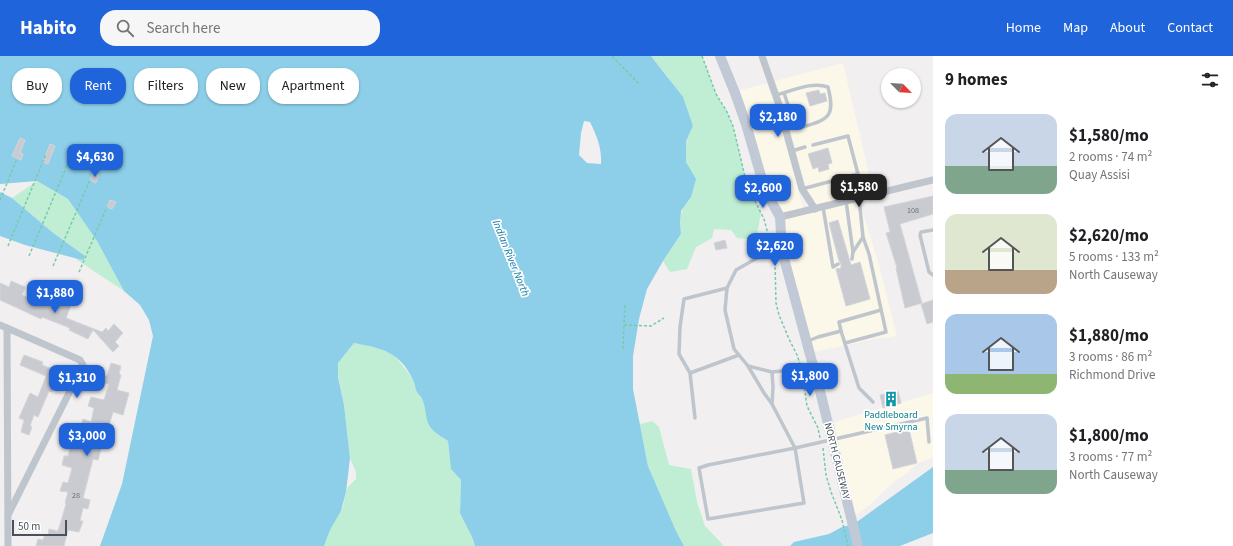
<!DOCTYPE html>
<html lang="en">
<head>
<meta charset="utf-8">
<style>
  :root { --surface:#fff; --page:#f6f6f6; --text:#202124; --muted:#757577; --accent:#1f64db }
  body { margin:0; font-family:"Source Sans 3",sans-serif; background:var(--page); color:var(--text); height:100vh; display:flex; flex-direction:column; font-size:15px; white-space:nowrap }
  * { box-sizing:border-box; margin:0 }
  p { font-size:13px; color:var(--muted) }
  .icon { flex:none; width:22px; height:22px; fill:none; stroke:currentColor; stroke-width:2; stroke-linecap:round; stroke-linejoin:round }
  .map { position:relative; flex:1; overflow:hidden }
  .side { display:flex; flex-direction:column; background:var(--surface); width:300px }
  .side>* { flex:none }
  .top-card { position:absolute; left:12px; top:12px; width:380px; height:36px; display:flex; gap:8px }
  .needle { width:26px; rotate:114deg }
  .fabs { position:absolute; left:881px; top:12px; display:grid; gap:8px }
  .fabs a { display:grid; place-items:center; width:40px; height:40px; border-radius:50%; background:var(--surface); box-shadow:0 1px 3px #0004; font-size:20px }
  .scale { position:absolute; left:12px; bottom:10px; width:55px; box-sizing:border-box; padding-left:4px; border:2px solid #48515c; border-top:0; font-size:11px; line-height:14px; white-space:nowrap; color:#48515c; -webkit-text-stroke:3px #fff; paint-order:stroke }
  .price { position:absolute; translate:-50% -34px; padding:0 9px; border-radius:8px; background:var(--accent); color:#fff; font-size:13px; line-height:26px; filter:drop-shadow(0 1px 2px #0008) }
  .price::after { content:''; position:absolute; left:50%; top:24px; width:12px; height:9px; margin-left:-6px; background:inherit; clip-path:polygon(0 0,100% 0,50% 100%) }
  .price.selected { background:#222; color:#fff }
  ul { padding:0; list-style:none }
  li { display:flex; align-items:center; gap:12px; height:100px; padding:0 12px }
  li span { display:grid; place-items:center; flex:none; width:112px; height:80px; border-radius:12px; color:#555 }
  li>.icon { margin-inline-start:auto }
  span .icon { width:48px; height:48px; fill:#fffc; stroke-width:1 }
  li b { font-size:17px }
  h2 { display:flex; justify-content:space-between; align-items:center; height:48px; padding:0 12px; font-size:17px }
  .pill { padding:0 14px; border-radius:16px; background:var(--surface); box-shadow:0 1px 3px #0004; font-size:14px; line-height:36px }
  .pill.selected { background:var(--accent); color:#fff }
  header { display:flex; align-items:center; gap:24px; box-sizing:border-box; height:56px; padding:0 20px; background:var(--accent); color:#fff }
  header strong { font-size:19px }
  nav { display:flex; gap:22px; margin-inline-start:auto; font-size:14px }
  .search { width:280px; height:36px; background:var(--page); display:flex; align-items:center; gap:10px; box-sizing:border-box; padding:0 14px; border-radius:16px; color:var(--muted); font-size:15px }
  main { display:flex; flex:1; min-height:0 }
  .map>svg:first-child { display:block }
  .commercial { fill:#fbf7e9 }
  .green { fill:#bfeed4 }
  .water { fill:#8dcfe9; fill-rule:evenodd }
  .building { fill:#c9cbd1; stroke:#d3d5da }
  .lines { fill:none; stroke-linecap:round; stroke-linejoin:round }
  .path { stroke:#78caa8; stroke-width:1.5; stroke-dasharray:3 2; stroke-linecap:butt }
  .lane { stroke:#bec5cd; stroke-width:3.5 }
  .street { stroke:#bec5cd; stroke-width:7 }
  .secondary { stroke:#c0c9d5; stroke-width:10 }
  .labels { text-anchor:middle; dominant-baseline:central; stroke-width:3.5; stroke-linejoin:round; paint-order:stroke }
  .number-label { font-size:8px; fill:#687079 }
  .culture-label { font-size:10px; fill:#0d838f; stroke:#fff }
  .street-label { font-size:10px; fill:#48515c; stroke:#fff }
  .water-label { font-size:11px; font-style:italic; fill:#117ca5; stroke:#fff }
</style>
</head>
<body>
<header>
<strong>Habito</strong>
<div class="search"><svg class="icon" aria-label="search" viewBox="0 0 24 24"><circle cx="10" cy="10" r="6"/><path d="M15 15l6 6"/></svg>Search here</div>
<nav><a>Home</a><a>Map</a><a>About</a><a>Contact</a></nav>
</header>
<main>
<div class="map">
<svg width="933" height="490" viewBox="0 0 933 490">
  <rect width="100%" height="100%" fill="#f1efef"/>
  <g class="commercial">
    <path d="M843 7 871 126 855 130 879 209 897 280 874 283 814 296 738 35 767 27 774 47 805 158 813 157 782 45 775 25Z"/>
    <path d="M933 337V402L918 407 906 418 891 428 870 449 855 460 842 407 834 366Z"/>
  </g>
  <g class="green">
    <path d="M651 0H702L716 38 727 56 733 70 747 129 761 157 757 179 748 183 737 182 731 174 714 173 712 182 696 191 687 213 670 216 663 205 681 178C679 159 680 156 691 141L686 106V85L693 70 668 21Z"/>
    <path d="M37 125 68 143 97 185 124 235 76 203H84L85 200 52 176 12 142Z"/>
    <path d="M354 287 374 290 390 297 395 300 409 318 414 326 415 331 422 341 426 354 428 366 432 373 448 385 451 413 461 424 460 457 466 467 475 490H324L330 474 343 451 346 436 348 431 356 423V416L350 402 344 349 337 314 338 307Z"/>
    <path d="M652 365 659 371 669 409 691 413 697 446 705 470 724 490H684L676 475 648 410 640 368Z"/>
  </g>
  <g class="water">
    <path d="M0 0H651L683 41 693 70 686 85V106L696 123 691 141 681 155 680 167 681 178 663 205 647 233 639 263 633 300V333L648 410 676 475 684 490H475L472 481 460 457 461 424 451 413 448 385C441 380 431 375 428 367 425 359 426 351 422 343 421 340 419 339 417 336 415 332 415 328 413 324 400 296 382 292 354 287L338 307V321L344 349 350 402 346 436 341 455 330 474 324 490H100L122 428 153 280 149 264 140 249 124 235 97 185 68 143 37 125 0 128ZM584 65 590 66C597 80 602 93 601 108L587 107 579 99 581 77Z"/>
    <path d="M0 136 12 142 52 176 85 200 84 203 82 204 25 189 0 180Z"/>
    <path d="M933 411V477L900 490H790L794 486 829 478 842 471 854 468Z"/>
  </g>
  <g class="building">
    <path d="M819 34 820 38 825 37 827 45 810 50 806 37Z"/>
    <path d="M20 82 25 84 20 97 23 98 21 104 12 100Z"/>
    <path d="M50 88 55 90 48 108 43 106Z"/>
    <path d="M76 88 81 91 77 100 72 97Z"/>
    <path d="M828 92 832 107 828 108 829 113 819 116 818 111 813 113 808 98Z"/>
    <path d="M93 117 99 119 96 127 90 124Z"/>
    <path d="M933 140V158L900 168 922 247 905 252 896 212H897L886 177 890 176 884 151Z"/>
    <path d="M110 144 116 146 112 153 107 151Z"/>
    <path d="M838 164 851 209 860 206 870 243 846 250 836 213 841 212V208L839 205 829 167Z"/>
    <path d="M725 184 727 192 716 194 714 187Z"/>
    <path d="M11 225 25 231 22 239 57 254 61 246 71 249 66 262 102 276 106 272 108 275 114 268 123 277 115 286 119 290 113 296 93 274 88 283 69 274 70 272 42 261 41 263 0 244V227L9 231Z"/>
    <path d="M933 244V266L927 268 921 248Z"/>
    <path d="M24 299 43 306 42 309 60 316 52 336 49 335 38 361 34 359 30 370 32 371 29 379 21 376 24 364 19 362 30 337 38 341 46 320 20 309Z"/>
    <path d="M111 307 121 310 119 318 121 319 117 334 129 337 123 359 113 356 106 379H105L98 404 93 403 83 442 90 444 88 453 83 452 80 465H83L79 476 68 474 64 490H36L38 483 43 484 45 478 48 479 49 473 58 475 66 448 65 447 68 436 60 435 63 426 68 427 72 412 62 409 64 400H68L71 388 83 390 86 374 80 373 83 363 91 366 94 352 88 350 91 341 104 344 109 328 100 326 102 319 107 320Z"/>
    <path d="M898 335 901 347 883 352 880 339Z"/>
    <path d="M909 373 917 407 893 413 885 379Z"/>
  </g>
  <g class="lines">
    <g class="path">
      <path d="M612 0 640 29"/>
      <path d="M702 0 716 38 727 56 733 70 747 129 764 163 772 193"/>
      <path d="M0 144 17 103"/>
      <path d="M8 190 46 98"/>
      <path d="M29 200 76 88"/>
      <path d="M775 206 776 247 779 259 789 283 797 299 800 308"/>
      <path d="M53 210 90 124"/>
      <path d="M79 216 107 151"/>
      <path d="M625 249 624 269 651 270 664 262"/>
      <path d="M623 293 624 269"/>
      <path d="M802 317 807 350 818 372 820 382"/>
      <path d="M823 392 826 419 831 436 842 464 848 490"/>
    </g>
    <g class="lane">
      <path d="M776 39C792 35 812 25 828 31 835 59 830 64 802 71L794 67 784 37"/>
      <path d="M813 89 848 80 858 118 870 139"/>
      <path d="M792 95 805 91"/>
      <path d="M802 133 858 118"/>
      <path d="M846 145 853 196"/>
      <path d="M823 151 833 211 838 208"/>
      <path d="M933 174 921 176 920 179 929 216 933 219"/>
      <path d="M781 195 757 202 736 214 727 232 725 254 734 293 748 310 772 316 801 313 811 311"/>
      <path d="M852 203 853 196 863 181"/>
      <path d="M727 232 684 243 680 271 679 298 690 317 739 299"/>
      <path d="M841 275 839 266 881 254"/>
      <path d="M808 285 818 281 841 275 859 332 873 346"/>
      <path d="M845 287 886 276 869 198 863 181 859 142"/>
      <path d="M748 310 764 337 772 348 795 392 804 447 708 463 699 412 708 409 795 392 927 362 929 386"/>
      <path d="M772 316 773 331 772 348"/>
      <path d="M690 317 695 362"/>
    </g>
    <g class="street">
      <path d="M762 0 778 46 802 133 815 153"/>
      <path d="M780 161 933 124"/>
      <path d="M0 269 80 304 83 309 8 459"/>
      <path d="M7 272 8 490"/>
    </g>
    <path class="secondary" d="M720 0 735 37 746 68 765 134 780 161 782 195 821 339 858 490"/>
  </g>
  <defs>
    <g id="building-bare" transform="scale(1.2)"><path d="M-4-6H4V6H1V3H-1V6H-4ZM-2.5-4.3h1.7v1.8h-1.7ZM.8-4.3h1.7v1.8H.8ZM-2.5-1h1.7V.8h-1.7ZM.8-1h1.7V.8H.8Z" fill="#0f9aa8" stroke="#fff" stroke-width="2.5" paint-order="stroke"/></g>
  </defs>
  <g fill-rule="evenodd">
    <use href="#building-bare" x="891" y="343"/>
  </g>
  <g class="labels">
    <g class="number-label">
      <text x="913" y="154">108</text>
      <text x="76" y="439">28</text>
    </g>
    <g class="culture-label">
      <text x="891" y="359">Paddleboard<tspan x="891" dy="12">New Smyrna</tspan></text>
    </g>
    <g class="street-label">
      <text transform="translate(837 405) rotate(76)">NORTH CAUSEWAY</text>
    </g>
    <g class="water-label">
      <text transform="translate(511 202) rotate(68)">Indian River North</text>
    </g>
  </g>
</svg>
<div class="fabs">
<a><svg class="needle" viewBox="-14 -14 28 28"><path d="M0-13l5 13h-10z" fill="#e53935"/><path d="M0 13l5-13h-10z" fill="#757577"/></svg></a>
</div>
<div class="scale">50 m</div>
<b class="price" style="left:778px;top:82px">$2,180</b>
<b class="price" style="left:95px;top:122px">$4,630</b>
<b class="price selected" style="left:859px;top:152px">$1,580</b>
<b class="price" style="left:763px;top:153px">$2,600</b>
<b class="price" style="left:775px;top:211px">$2,620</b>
<b class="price" style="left:55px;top:258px">$1,880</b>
<b class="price" style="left:810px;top:341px">$1,800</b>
<b class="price" style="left:77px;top:343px">$1,310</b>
<b class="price" style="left:87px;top:401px">$3,000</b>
<div class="top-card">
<a class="pill">Buy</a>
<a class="pill selected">Rent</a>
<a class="pill">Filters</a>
<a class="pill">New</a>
<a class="pill">Apartment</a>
</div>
</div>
<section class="side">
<h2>9 homes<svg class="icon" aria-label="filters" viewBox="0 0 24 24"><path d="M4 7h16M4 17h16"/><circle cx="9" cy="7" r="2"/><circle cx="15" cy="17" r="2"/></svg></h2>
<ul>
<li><span style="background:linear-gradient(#c9d6e8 65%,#7fa58c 0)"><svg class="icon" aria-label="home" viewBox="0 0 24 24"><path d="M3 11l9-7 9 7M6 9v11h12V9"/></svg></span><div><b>$1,580/mo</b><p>2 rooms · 74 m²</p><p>Quay Assisi</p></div></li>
<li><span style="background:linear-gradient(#dfe7d0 70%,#b9a48a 0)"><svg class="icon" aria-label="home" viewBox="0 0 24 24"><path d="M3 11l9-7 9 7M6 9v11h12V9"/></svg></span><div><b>$2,620/mo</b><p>5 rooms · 133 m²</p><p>North Causeway</p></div></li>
<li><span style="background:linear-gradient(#a9c7e8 75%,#8fb573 0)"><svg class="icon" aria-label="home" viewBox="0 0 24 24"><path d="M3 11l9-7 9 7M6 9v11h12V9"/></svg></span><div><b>$1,880/mo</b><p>3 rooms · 86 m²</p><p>Richmond Drive</p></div></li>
<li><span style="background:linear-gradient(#c9d6e8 70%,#7fa58c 0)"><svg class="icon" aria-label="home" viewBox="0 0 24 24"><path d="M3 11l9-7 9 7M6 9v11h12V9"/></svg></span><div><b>$1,800/mo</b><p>3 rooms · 77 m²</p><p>North Causeway</p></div></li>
</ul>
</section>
</main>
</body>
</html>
